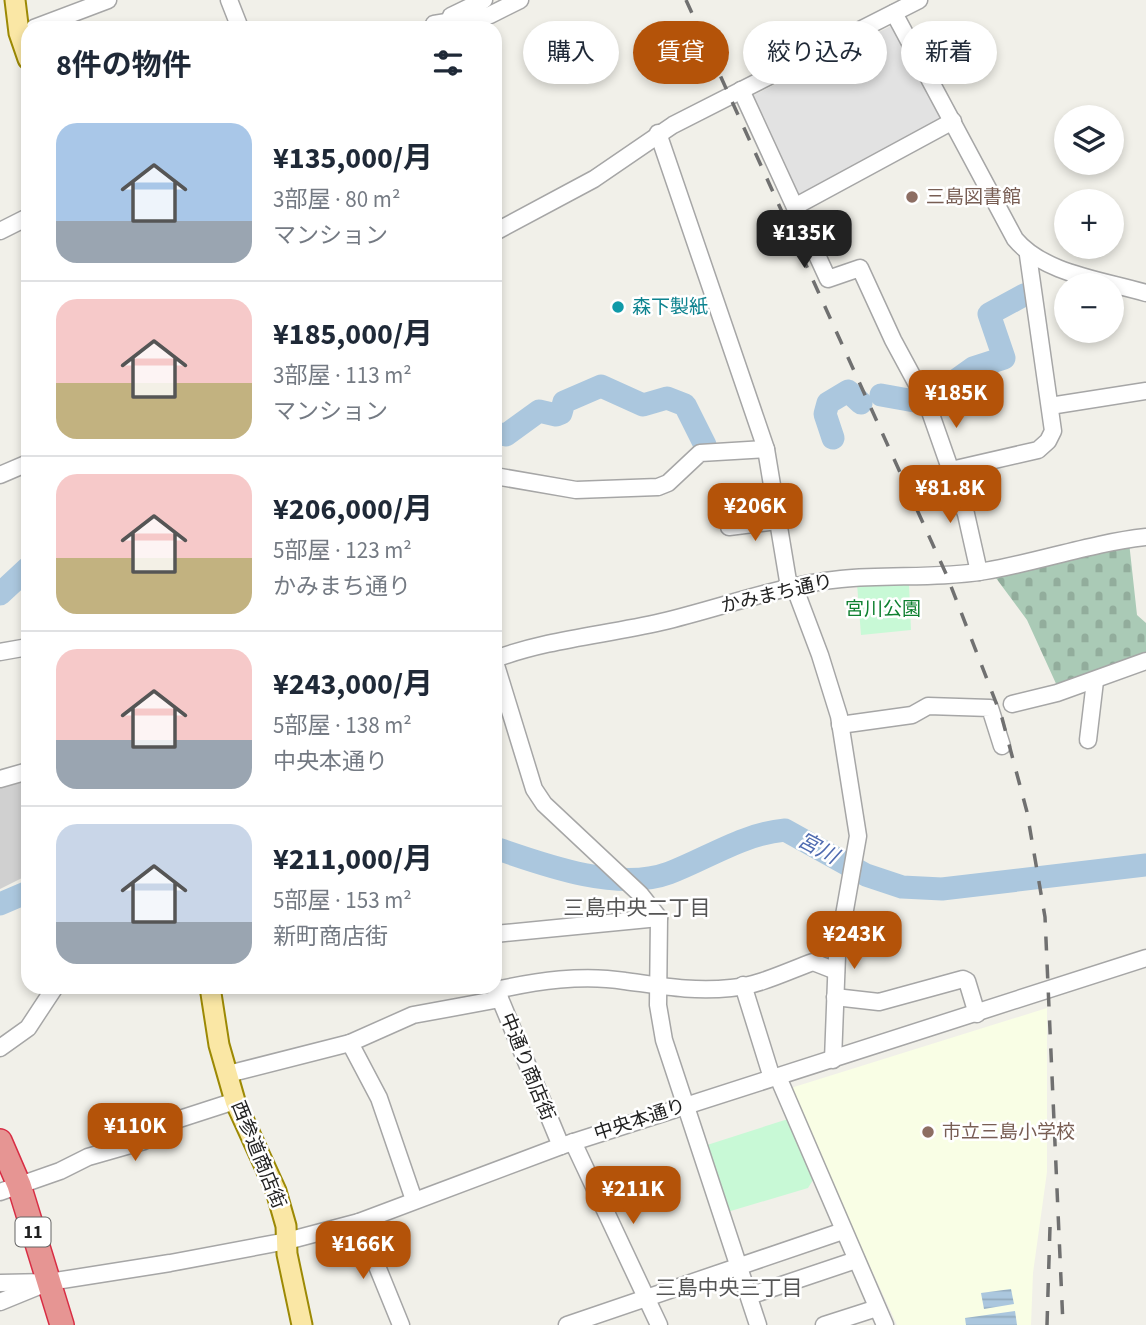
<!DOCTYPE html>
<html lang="ja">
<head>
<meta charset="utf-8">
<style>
  :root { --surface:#fff; --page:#f6f6f7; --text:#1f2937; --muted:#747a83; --line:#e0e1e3; --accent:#b45309 }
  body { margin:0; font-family:"Source Sans 3","Noto Sans JP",sans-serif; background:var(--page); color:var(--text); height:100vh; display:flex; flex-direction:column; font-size:26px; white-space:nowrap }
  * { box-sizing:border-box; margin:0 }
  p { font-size:23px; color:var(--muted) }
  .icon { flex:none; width:38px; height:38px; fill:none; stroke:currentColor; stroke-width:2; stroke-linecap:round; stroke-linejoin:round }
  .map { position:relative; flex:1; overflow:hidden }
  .sheet { position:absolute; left:21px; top:21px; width:481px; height:973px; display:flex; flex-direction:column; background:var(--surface); border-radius:21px; box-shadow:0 4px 10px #0003 }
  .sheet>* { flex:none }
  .guide { position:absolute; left:523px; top:21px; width:516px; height:63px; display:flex; gap:14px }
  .buttons { position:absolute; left:1054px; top:105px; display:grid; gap:14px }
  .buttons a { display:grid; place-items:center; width:70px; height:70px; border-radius:50%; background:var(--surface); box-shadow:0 4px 10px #0003; font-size:35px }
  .price { position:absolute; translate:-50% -60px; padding:0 16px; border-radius:14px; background:var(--accent); color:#fff; font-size:23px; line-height:46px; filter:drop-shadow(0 2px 4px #0008) }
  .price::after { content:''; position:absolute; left:50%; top:42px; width:21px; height:16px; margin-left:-10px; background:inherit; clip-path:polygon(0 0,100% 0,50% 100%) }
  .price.current { background:#222; color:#fff }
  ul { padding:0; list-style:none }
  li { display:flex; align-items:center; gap:21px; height:175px; padding:0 35px }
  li+li { border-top:2px solid var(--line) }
  li span { display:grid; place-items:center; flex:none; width:196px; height:140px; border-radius:21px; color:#555 }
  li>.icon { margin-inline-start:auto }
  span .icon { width:84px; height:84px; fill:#fffc; stroke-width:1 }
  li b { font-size:30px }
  h2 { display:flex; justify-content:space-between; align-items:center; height:84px; padding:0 35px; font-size:30px }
  .chip { padding:0 24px; border-radius:32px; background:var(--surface); box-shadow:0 4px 10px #0003; font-size:24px; line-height:63px }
  .chip.current { background:var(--accent); color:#fff }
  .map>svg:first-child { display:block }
  .education { fill:#f9fee5 }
  .religious { fill:#d0d0d0 }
  .cemetery { fill:url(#cemetery-stones) }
  .park { fill:#c8f9d6 }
  .parking { fill:#e2e2e2 }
  .water { fill:url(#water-rules) }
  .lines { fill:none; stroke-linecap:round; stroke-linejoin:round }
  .river { stroke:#abc7de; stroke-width:23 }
  .minor-casing { stroke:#a6a6a6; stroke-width:19 }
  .major-casing { stroke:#9c8904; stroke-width:23 }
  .highway-casing { stroke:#d82d44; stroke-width:26 }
  .minor { stroke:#fff; stroke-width:16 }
  .major { stroke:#fae7a5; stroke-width:19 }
  .highway { stroke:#e69593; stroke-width:23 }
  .rail { stroke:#707070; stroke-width:3.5; stroke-dasharray:14 14; stroke-linecap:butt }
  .education-dot { fill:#8d6e63; stroke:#fff; stroke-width:2.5 }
  .culture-dot { fill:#0f9aa8; stroke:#fff; stroke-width:2.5 }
  .labels { text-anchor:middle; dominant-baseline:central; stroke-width:5; stroke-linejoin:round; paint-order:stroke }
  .shield { fill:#fff; stroke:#646464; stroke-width:2 }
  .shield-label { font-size:18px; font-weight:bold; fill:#222 }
  .education-label { font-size:19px; fill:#785e54; stroke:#fff; text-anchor:start }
  .culture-label { font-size:19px; fill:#0d838f; stroke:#fff; text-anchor:start }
  .street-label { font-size:19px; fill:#222; stroke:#fff }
  .park-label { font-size:19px; fill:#0f8030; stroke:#fff }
  .water-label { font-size:21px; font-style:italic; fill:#4f6bb0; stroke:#fff }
  .neighbourhood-label { font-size:21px; fill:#555; stroke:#fff }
</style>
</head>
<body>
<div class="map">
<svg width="1146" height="1325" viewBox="0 0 1146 1325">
  <defs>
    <pattern id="cemetery-stones" width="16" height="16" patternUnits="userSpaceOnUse" patternTransform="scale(1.75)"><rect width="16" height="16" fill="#aacab6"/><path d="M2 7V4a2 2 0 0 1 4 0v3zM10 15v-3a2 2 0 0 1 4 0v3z" fill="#92ad9c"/></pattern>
    <pattern id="water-rules" width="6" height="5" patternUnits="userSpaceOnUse" patternTransform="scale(1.75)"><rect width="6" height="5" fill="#abc7de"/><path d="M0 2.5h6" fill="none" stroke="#93abbe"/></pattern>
  </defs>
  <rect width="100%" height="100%" fill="#f1f0e9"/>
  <path class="education" d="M1047 1008V1172L1033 1273 1031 1325H897L790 1092 794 1087Z"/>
  <path class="religious" d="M28 777V875L0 889V786Z"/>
  <path class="cemetery" d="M1129 542 1137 615 1146 623V656L1058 688 1027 620 993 574Z"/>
  <g class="park">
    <path d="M857 584H909L911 630 861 635Z"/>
    <path d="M788 1119 813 1180 808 1188 724 1213 704 1146Z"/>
  </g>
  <path class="parking" d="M891 26 895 27 941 115 939 123 800 195 794 194 752 96Z"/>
  <g class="water">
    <path d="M1011 1289 1014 1304 984 1309 981 1293Z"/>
    <path d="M1015 1311 1017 1325H966L965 1318Z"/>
  </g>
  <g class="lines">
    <g class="river">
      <path d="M881 395 920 402 931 398 973 368 1004 358 989 314 1024 295"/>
      <path d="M495 433 506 435 539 411 556 415 561 413 564 402 601 386 643 405 667 398 685 405 705 445"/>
      <path d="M833 438 825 414 828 403 848 391 861 403"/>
      <path d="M0 594 28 568"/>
      <path d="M495 848C544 865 618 892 669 873 708 858 743 834 785 830L866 875 902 887 942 889 1146 865"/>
      <path d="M0 904 28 892"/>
    </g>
    <g class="minor-casing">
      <g id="minor">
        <path d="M229 0 240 28"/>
        <path d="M894 13 1015 239C1044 274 1103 280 1146 293"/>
        <path d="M451 16 484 0"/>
        <path d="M434 24 490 15 520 0"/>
        <path d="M34 28 108 0"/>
        <path d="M741 90 828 279 860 268 893 340 927 403 966 514 979 572"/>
        <path d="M658 133 766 449 789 587"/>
        <path d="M796 206 953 121"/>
        <path d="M0 231 28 217"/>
        <path d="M495 232 594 179 673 125 919 0"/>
        <path d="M1050 406 1146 391"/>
        <path d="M951 470 1038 450 1048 441 1053 431 1028 255"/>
        <path d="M0 475 28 463"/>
        <path d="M495 476 576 490 658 487 668 483 700 453 766 449"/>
        <path d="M729 527 777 521"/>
        <path d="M794 586 820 655 839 716 858 836 837 955 833 1060"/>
        <path d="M0 652 28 647"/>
        <path d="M495 659C549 639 605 635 661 622 721 608 779 585 841 579 889 574 937 579 985 571 1039 562 1091 543 1146 537"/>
        <path d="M495 662 534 789 544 804 640 894 659 918 658 1005 664 1040 758 1325"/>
        <path d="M1012 704 1057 693 1146 661"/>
        <path d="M840 725 912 715 928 706 990 708 1002 746"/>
        <path d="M1088 740 1095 681"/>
        <path d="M0 779 28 771"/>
        <path d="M495 934 659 918"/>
        <path d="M743 985 772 1078"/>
        <path d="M496 989 561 1146"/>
        <path d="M496 990C537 981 582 974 625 981 662 986 693 992 731 988 758 986 788 971 813 962L836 971"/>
        <path d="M835 997 879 1002 963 979 967 981 977 1014"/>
        <path d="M0 1048 28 1028 55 987"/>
        <path d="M228 1074 350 1043"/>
        <path d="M778 1077 885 1325"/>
        <path d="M573 1142 659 1325"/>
        <path d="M0 1192 60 1171 88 1157 144 1141 154 1129 164 1124 235 1101"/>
        <path d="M414 1200 379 1098 350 1043 413 1015 500 999"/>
        <path d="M359 1222 401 1325"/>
        <path d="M0 1283 49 1282 170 1263 287 1241 359 1222 561 1146 1146 958"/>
        <path d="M749 1296 856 1260"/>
        <path d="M0 1302 44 1284"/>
        <path d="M567 1325 843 1231"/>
        <path d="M824 1325 877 1308"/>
      </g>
    </g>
    <g class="major-casing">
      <g id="major">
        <path d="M15 0 19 33 28 59"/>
        <path d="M210 987 219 1045 235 1101 276 1191 286 1226 287 1254 302 1325"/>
      </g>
    </g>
    <g class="highway-casing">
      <path id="highway" d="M0 1141 19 1185 62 1325"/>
    </g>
    <use href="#minor" class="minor"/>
    <use href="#major" class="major"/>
    <use href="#highway" class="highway"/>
    <g class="rail">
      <path d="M686 0 947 576 1002 718 1027 812 1045 917 1063 1325"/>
      <path d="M1047 1325 1050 1227"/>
    </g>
  </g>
  <g class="education-dot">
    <circle cx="912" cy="197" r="7"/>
    <circle cx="928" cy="1132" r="7"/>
  </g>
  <circle class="culture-dot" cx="618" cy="307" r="7"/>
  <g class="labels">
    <rect class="shield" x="15.5" y="1217.5" width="35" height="29" rx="5"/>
    <g class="shield-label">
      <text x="33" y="1232">11</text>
    </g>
    <g class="education-label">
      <text x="926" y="197">三島図書館</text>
      <text x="942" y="1132">市立三島小学校</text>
    </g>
    <g class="culture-label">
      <text x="632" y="307">森下製紙</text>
    </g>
    <g class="street-label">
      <text transform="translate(777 594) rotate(-13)">かみまち通り</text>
      <text transform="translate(527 1067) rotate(68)">中通り商店街</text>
      <text transform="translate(640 1120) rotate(-18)">中央本通り</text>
      <text transform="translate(258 1155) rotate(68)">西参道商店街</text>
    </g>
    <g class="park-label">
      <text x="883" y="609">宮川公園</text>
    </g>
    <g class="water-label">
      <text transform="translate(818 848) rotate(28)">宮川</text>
    </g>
    <g class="neighbourhood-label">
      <text x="637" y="908">三島中央二丁目</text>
      <text x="729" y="1288">三島中央三丁目</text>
    </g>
  </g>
</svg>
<div class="buttons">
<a><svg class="icon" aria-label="layers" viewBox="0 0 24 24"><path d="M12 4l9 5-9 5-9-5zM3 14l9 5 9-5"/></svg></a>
<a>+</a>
<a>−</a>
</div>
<b class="price current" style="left:804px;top:270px">¥135K</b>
<b class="price" style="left:956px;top:430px">¥185K</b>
<b class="price" style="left:950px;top:525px">¥81.8K</b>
<b class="price" style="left:755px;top:543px">¥206K</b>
<b class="price" style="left:854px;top:971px">¥243K</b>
<b class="price" style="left:135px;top:1163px">¥110K</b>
<b class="price" style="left:633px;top:1226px">¥211K</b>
<b class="price" style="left:363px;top:1281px">¥166K</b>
<div class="guide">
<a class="chip">購入</a>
<a class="chip current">賃貸</a>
<a class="chip">絞り込み</a>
<a class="chip">新着</a>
</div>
<section class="sheet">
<h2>8件の物件<svg class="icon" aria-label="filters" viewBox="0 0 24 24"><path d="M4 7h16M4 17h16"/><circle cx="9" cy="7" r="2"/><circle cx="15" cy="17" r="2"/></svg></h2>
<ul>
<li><span style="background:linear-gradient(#a9c7e8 70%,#9aa5b1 0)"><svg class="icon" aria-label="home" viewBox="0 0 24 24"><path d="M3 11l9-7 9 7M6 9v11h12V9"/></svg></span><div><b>¥135,000/月</b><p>3部屋 · 80 m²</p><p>マンション</p></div></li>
<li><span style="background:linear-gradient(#f6c9c9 60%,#c2b280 0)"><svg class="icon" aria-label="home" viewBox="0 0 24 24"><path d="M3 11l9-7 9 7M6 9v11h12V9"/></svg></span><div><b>¥185,000/月</b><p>3部屋 · 113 m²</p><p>マンション</p></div></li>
<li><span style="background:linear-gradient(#f6c9c9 60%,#c2b280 0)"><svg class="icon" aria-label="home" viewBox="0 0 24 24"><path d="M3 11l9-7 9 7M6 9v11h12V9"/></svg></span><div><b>¥206,000/月</b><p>5部屋 · 123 m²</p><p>かみまち通り</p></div></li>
<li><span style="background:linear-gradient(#f6c9c9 65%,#9aa5b1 0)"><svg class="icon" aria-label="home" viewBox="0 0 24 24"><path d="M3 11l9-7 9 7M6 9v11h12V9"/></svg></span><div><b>¥243,000/月</b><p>5部屋 · 138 m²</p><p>中央本通り</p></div></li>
<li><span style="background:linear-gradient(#c9d6e8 70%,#9aa5b1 0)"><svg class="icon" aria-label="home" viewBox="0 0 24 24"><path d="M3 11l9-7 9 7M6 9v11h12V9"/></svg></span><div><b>¥211,000/月</b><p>5部屋 · 153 m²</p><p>新町商店街</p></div></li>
</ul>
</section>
</div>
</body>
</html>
